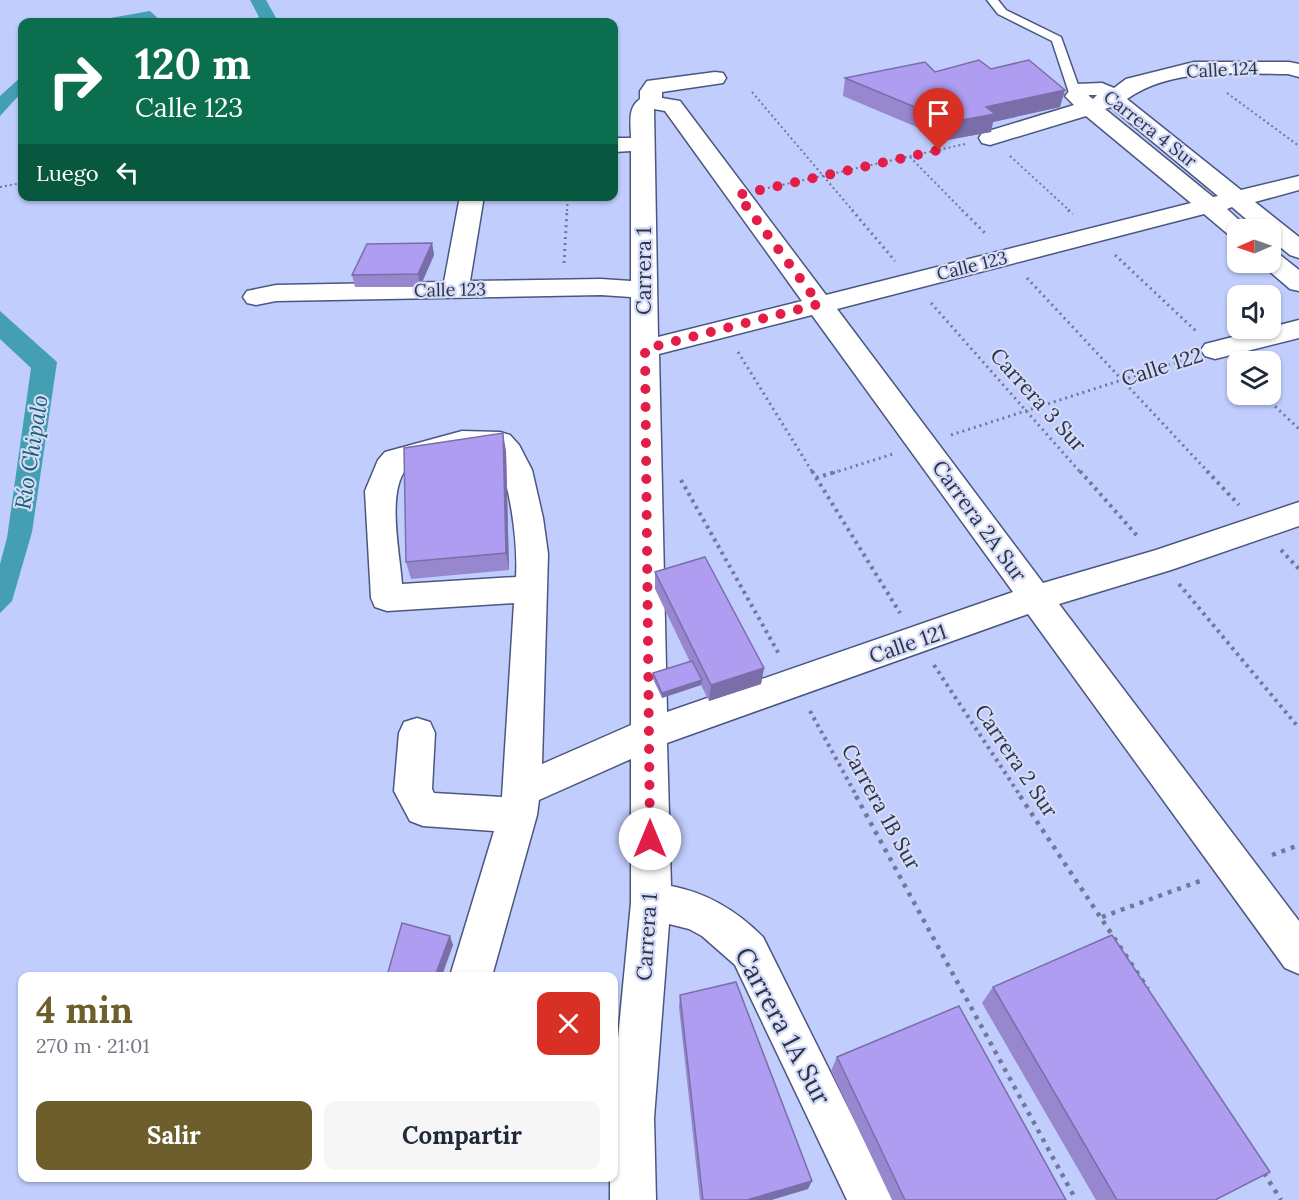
<!DOCTYPE html>
<html lang="es">
<head>
<meta charset="utf-8">
<style>
	:root { --surface:#fff; --page:#f6f6f7; --text:#1f2937; --muted:#747a83; --accent:#6d5e2b }
	body { margin:0; font-family:Lora,serif; background:var(--page); color:var(--text); height:100vh; display:flex; flex-direction:column; font-size:22px; white-space:nowrap }
	* { box-sizing:border-box; margin:0 }
	p { font-size:20px; color:var(--muted) }
	.icon { flex:none; width:33px; height:33px; fill:none; stroke:currentColor; stroke-width:2; stroke-linecap:round; stroke-linejoin:round }
	.map { position:relative; flex:1; overflow:hidden }
	.drawer { position:absolute; left:18px; top:972px; width:600px; height:210px; display:flex; flex-direction:column; background:var(--surface); border-radius:12px; box-shadow:0 2px 4px #0004 }
	.drawer>* { flex:none }
	.guide { position:absolute; left:18px; top:18px; width:600px; height:183px; border-radius:12px; box-shadow:0 2px 4px #0004; background:#0b6e4f; color:#fff; overflow:hidden }
	.needle { width:39px; rotate:268deg }
	.buttons { position:absolute; left:1227px; top:219px; display:grid; gap:12px }
	.buttons a { display:grid; place-items:center; width:54px; height:54px; border-radius:12px; background:var(--surface); box-shadow:0 2px 4px #0004; font-size:30px }
	.pin { position:absolute; display:grid; place-items:center; width:51px; height:51px; color:#fff; margin:-62px -26px; border-radius:50% 50% 50% 0; rotate:-45deg; box-shadow:0 0 6px #0007 }
	.pin .icon { rotate:45deg }
	.me { position:absolute; width:66px; margin:-33px; rotate:0deg; stroke-linejoin:round; filter:drop-shadow(0 0 4px #0008) }
	.turn { display:flex; align-items:center; gap:21px; height:126px; padding:0 18px; font-size:27px }
	.turn .icon { width:78px; height:78px; stroke-width:2.5 }
	.turn b { display:block; font-size:42px; line-height:51px }
	.then { display:flex; align-items:center; height:57px; padding:0 18px; background:#0003; gap:12px; font-size:22px }
	.round { display:grid; place-items:center; flex:none; width:63px; height:63px; border-radius:12px; background:var(--page) }
	.overview { display:flex; align-items:center; justify-content:space-between; height:102px; padding:0 18px }
	h1 { font-size:36px; font-weight:700; line-height:45px; color:var(--accent) }
	.action { display:flex; gap:12px; margin-top:auto; padding:12px 18px }
	.action a { flex:1; height:69px; border-radius:12px; background:var(--accent); color:#fff; font-size:24px; font-weight:700; line-height:69px; text-align:center }
	.action a+a { background:var(--page); color:var(--text) }
	.map>svg:first-child { display:block }
</style>
</head>
<body>
<div class="map">
<svg width="1299" height="1200" viewBox="0 0 1299 1200">
	<rect width="100%" height="100%" fill="#c0cdfd"/>
	<!-- water -->
	<path fill="#439fb1" d="M250,0H266L276,18L267,22H247L259,17Z
		M150,11L162,22H143L139,20L126,22H88Z
		M22,76V92L0,116V96Z
		M0,311L57,362L32,532L12,601L0,613V564L7,538L31,368L0,339Z"/>
	<g fill="none" stroke-linecap="round" stroke-linejoin="round">
		<!-- service casing -->
		<g stroke="#4c5780" stroke-width="3">
			<path id="service" d="M987,0H998L1006,10L1061,37L1082,96L1080,99H1072L1070,96L1052,41L998,14Z"/>
		</g>
		<!-- minor casing -->
		<g stroke="#4c5780" stroke-width="3">
			<path id="minor" d="M1194,62H1289L1299,64V77L1288,74C1235,74 1173,67 1127,99L1241,190L1299,176V190L1255,202L1299,237V258L1290,255L1270,239V230H1259L1232,207L1227,209L1250,230H1238V237L1229,235L1204,214L837,309L1043,583L1156,550L1299,502V526L1171,570L1059,604L1299,921V974L1285,968L1028,614L667,743L671,886C708,893 737,911 763,937L894,1200H847L735,965L702,936L689,929L669,924L654,1118L656,1200H610V1178H614V1080L631,903V759L539,800L537,815L492,976H450L494,831L423,826L410,821L394,791L399,733L404,722L417,718L430,722L435,733L432,789L434,793L502,797L514,603L387,611L375,607L371,598L365,491L378,460L385,452L462,431L500,432L510,435L519,445L532,470L543,518L548,554L542,764L631,725V297L601,295L276,301L256,305L247,303L243,297L247,291L276,285L444,282L460,196H484L470,281L601,279L631,281V151L614,152V138H631C631,124 627,108 640,99V91L647,81L715,72L723,73L726,78L723,83L662,92V98L680,101L826,295L1191,203L1086,116L990,145L982,143L979,138L982,133L1074,105L1065,96L1075,84L1102,83L1114,88L1126,79ZM1097,95L1093,99L1089,96V95ZM1111,107L1218,196L1213,197L1105,109ZM654,109L665,111L802,301L658,337ZM812,315L1013,592L667,712L659,354ZM462,451L492,452C511,475 518,548 516,577L402,584C400,554 386,491 407,468Z
				M1270,251L1279,254L1299,270V291L1290,289L1261,264L1260,262H1270Z
				M1299,320V338L1215,359L1205,356L1201,350L1205,344Z"/>
		</g>
		<!-- path-far3 -->
		<path stroke="#707999" stroke-width="2" stroke-dasharray="2 3" stroke-linecap="butt" d="M752,92L853,211
			M1227,93L1299,146
			M1010,156L1070,211
			M910,157L963,211
			M0,187L22,183
			M768,188L965,144
			M567,211L568,196"/>
		<!-- path-far2 -->
		<path stroke="#707999" stroke-width="3" stroke-dasharray="2 4" stroke-linecap="butt" d="M852,210L895,261
			M962,210L987,235
			M1068,210L1073,214
			M1115,255L1197,332
			M564,263L567,210
			M1027,278L1209,473
			M931,303L1081,473
			M738,352L813,473
			M1262,394L1299,429
			M951,435L1187,359
			M833,473L893,454"/>
		<!-- path-far1 -->
		<path stroke="#707999" stroke-width="4" stroke-dasharray="3 4.5" stroke-linecap="butt" d="M812,471L900,613
			M1080,471L1139,538
			M1207,471L1239,505
			M816,478L838,471
			M681,480L779,654
			M1281,550L1299,569
			M1179,584L1299,728
			M934,665L1021,797
			M810,711L857,797"/>
		<!-- path -->
		<path stroke="#707999" stroke-width="4.5" stroke-dasharray="4 6" stroke-linecap="butt" d="M856,796L1076,1200
			M1020,796L1148,989
			M1272,855L1299,845
			M1102,917L1200,881
			M1264,1173L1281,1200"/>
		<!-- service -->
		<use href="#service" fill="#fff" fill-rule="evenodd"/>
		<!-- minor -->
		<use href="#minor" fill="#fff" fill-rule="evenodd"/>
	</g>
	<!-- wall -->
	<path fill="#9687ce" d="M991,69L1060,107L993,122L991,132L942,141L931,133L843,96L845,78Z
		M432,243L434,255L420,287H355L352,275Z
		M506,451L509,570L411,579L406,562Z
		M655,572L764,668L761,684L709,701L701,685L662,698L653,679V673L690,662L655,589Z
		M993,987L1216,1200H1096L982,1003Z
		M680,995L808,1189L771,1200H700L679,1007Z
		M837,1057L1066,1200H892L831,1071Z"/>
	<!-- shaded-wall -->
	<path fill="#7a6ea8" d="M1065,90L1060,107L993,122L991,132L942,141L945,123L986,107Z
		M432,243L434,255L420,287L418,274Z
		M503,433L506,451L509,570L506,553Z
		M764,668L761,684L709,701L711,685Z
		M702,680L701,685L662,698V693Z
		M450,936L453,945L442,976H435Z
		M812,1181L808,1189L771,1200H747Z"/>
	<!-- building -->
	<path fill="#ae9df0" stroke="#7a6ea8" stroke-width="1.5" d="M979,60L991,69L1029,60L1065,90L986,107L995,114L945,123L934,115L845,78L925,62L935,72Z
		M432,243L418,274L352,275L367,244Z
		M503,433L506,553L406,562L404,448Z
		M705,557L764,668L711,685L655,572Z
		M692,661L702,680L662,693L653,673Z
		M402,923L450,936L435,976H387Z
		M1112,935L1270,1172L1215,1200H1117L993,987Z
		M736,982L812,1181L747,1200H703L680,995Z
		M959,1006L1066,1200H905L837,1057Z"/>
	<g fill="none" stroke-linecap="round" stroke-linejoin="round">
		<!-- route -->
		<path stroke="#e11d48" stroke-width="10" stroke-dasharray="0 18" d="M650,839L645,349L819,304L738,195L939,150"/>
	</g>
	<g text-anchor="middle" stroke-width="4.5" stroke-linejoin="round" paint-order="stroke">
		<!-- far-street labels -->
		<g font-size="18" fill="#2e3346" stroke="#d3dbf8">
			<text transform="translate(1222 70) rotate(-3)" y="6">Calle 124</text>
			<text transform="translate(1150 129) rotate(38)" y="6">Carrera 4 Sur</text>
			<text transform="translate(972 266) rotate(-14)" y="6">Calle 123</text>
			<text transform="translate(450 290) rotate(-1)" y="6">Calle 123</text>
		</g>
		<!-- street labels -->
		<g font-size="21" fill="#2e3346" stroke="#d3dbf8">
			<text transform="translate(644 271) rotate(-90)" y="7">Carrera 1</text>
			<text transform="translate(1162 367) rotate(-18)" y="7">Calle 122</text>
			<text transform="translate(1038 400) rotate(48)" y="7">Carrera 3 Sur</text>
			<text transform="translate(979 521) rotate(54)" y="7">Carrera 2A Sur</text>
			<text transform="translate(908 644) rotate(-19)" y="7">Calle 121</text>
			<text transform="translate(1016 761) rotate(56)" y="7">Carrera 2 Sur</text>
			<text transform="translate(881 807) rotate(61)" y="7">Carrera 1B Sur</text>
			<text transform="translate(647 937) rotate(-86)" y="7">Carrera 1</text>
		</g>
		<!-- water labels -->
		<g font-size="22" font-style="italic" fill="#17616e" stroke="#d3dbf8">
			<text transform="translate(31 452) rotate(-81)" y="8">Río Chipalo</text>
		</g>
		<!-- near-street labels -->
		<g font-size="26" fill="#2e3346" stroke="#d3dbf8">
			<text transform="translate(783 1026) rotate(62)" y="9">Carrera 1A Sur</text>
		</g>
	</g>
</svg>
<div class="buttons">
<a><svg class="needle" viewBox="-14 -14 28 28"><path d="M0-13l5 13h-10z" fill="#e53935"/><path d="M0 13l5-13h-10z" fill="#747a83"/></svg></a>
<a><svg class="icon" aria-label="sound" viewBox="0 0 24 24"><path d="M4 9h4l5-4v14l-5-4H4zM17 9q2 3 0 6"/></svg></a>
<a><svg class="icon" aria-label="layers" viewBox="0 0 24 24"><path d="M12 4l9 5-9 5-9-5zM3 14l9 5 9-5"/></svg></a>
</div>
<div class="pin" style="left:939px;top:150px;background:#d93025"><svg class="icon" aria-label="arrive" viewBox="0 0 24 24"><path d="M6 21V4h12l-3 4 3 4H6"/></svg></div>
<svg class="me" style="left:650px;top:839px" viewBox="-20 -20 40 40"><circle r="19" fill="#fff"/><path d="M0-13L10 11 0 6-10 11z" fill="#e11d48"/></svg>
<div class="guide">
<div class="turn"><svg class="icon" aria-label="right" viewBox="0 0 24 24"><path d="M7 20v-9h11M14 6l5 5-5 5"/></svg><div><b>120 m</b>Calle 123</div></div>
<div class="then">Luego<svg class="icon" aria-label="left" viewBox="0 0 24 24"><path d="M17 20v-9H6M10 6l-5 5 5 5"/></svg></div>
</div>
<section class="drawer">
<div class="overview"><div><h1>4 min</h1><p>270 m · 21:01</p></div><a class="round" style="background:#d93025;color:#fff"><svg class="icon" aria-label="close" viewBox="0 0 24 24"><path d="M6 6l12 12M18 6L6 18"/></svg></a></div>
<div class="action"><a>Salir</a><a>Compartir</a></div>
</section>
</div>
</body>
</html>
